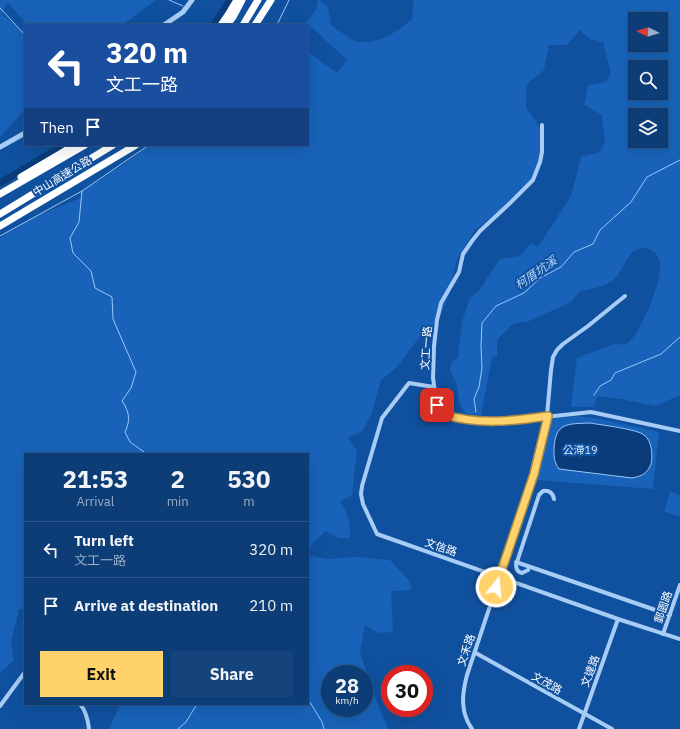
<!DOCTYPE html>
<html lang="en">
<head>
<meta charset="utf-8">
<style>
	:root { --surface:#0c3d77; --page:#15447c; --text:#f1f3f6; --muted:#9aaec6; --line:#2c5689; --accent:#ffd26b }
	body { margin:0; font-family:"IBM Plex Sans","Noto Sans TC",sans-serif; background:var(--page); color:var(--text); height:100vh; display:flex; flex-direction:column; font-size:15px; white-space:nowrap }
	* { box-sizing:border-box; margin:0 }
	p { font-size:13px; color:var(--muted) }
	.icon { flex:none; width:22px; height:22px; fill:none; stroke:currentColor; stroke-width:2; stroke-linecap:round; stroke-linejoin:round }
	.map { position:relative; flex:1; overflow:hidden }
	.side { position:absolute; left:24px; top:453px; width:285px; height:252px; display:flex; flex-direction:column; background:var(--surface); border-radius:0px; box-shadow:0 4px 16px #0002,0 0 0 1px var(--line) }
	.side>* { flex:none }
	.guide { position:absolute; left:24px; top:24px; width:285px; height:122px; border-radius:0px; box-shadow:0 4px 16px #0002,0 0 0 1px var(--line); background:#1a4fa0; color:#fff; overflow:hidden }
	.needle { width:26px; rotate:275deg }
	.buttons { position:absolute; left:628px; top:12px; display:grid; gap:8px }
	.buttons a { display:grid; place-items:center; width:40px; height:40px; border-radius:0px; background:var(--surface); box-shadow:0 4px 16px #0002,0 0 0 1px var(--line); font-size:20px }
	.speed { position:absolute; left:321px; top:665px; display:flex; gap:8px; font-size:20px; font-weight:700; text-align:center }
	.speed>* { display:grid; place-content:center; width:52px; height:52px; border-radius:50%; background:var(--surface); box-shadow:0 4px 16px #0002,0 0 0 1px var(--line); line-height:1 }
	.speed small { font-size:10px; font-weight:400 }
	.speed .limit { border:6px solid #d22; background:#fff; color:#111 }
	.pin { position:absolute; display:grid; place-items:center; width:34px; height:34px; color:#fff; margin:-17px; border-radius:8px; box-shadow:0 2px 6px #0006 }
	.me { position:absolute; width:44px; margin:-22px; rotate:17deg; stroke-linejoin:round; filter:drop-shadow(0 0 3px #0008) }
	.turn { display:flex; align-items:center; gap:14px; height:84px; padding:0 16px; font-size:18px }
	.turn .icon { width:52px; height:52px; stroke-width:2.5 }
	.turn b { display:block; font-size:28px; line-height:34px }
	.then { display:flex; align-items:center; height:38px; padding:0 16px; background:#0003; gap:8px; font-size:15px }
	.eta { display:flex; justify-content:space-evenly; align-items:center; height:68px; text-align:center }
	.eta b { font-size:24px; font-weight:700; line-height:28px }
	.cta { display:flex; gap:8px; margin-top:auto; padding:8px 16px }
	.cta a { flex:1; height:46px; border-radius:0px; background:var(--accent); color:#111; font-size:16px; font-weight:700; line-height:46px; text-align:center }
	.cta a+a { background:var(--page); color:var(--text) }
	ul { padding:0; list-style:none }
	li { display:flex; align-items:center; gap:12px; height:56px; padding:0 16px; border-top:1px solid var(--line) }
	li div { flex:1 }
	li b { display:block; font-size:15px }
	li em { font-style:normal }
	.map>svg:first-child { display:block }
</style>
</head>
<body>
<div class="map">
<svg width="680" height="729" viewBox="0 0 680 729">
	<rect width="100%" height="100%" fill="#10519f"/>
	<!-- green -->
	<path fill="#1863b9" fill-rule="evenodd" d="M0,0H156L122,25H28L7,2L2,14L25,34V110L0,137Z
		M318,0H320L328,7L331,25C337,29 350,39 355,41C377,46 397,32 412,19L414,0H680V395L655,406L621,399L597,396L594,407H571L577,358L617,343L622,345C624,344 626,344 628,343C641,333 666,274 659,259C657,252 649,248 642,248C625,250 624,273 612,281C603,287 591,289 580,291L571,302L529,321L512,324L497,340V356L492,357L481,415L466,414L459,402L457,385L450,370L451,363L458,357L462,322L470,298L478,292L500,259L520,256L531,243L538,247L571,196L581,157L600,152L605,142L602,115L584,105L588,85L606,82L611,73L603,42L590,39L580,30L567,45H549L544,70L530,81L526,87V108L541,129L542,152L534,177L498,212L475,230L457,259L450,292L439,319L420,336L397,367L381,380L371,415L362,431L348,438L357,451L352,495L340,502C349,516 350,521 350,538H339L326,531L313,543L308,551V454H25V609H19L11,642L14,661L0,672V238L30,219L83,197L79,193L127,162L149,145H308V52L337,73L347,60L306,22L316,10ZM635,19H661V45H635ZM635,67H661V93H635ZM635,115H661V141H635Z
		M576,416L600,419L659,432L653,489L537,480L552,419Z
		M670,492L680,495V517L664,511Z
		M312,556L327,559L357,557L390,560L411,583V590L391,591L393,632L379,633L365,625L360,652L372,689L388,729H109L120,704H308V561ZM330,674H364V708H330Z"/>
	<!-- water -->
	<path fill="#0a3c7b" stroke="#99c7f8" d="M590,423C601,425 637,429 644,435C652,440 653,456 651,464C647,474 642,476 632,478L559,469C554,462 554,457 554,449C555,422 568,424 590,423Z"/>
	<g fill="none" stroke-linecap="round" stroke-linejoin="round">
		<!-- stream -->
		<path stroke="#99c7f8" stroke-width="1" d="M169,0L183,6
			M0,8L25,35
			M277,25L289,0
			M0,236L82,191
			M594,395L600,386L611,380L615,373L661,354L680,337
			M476,412L474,399L479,387L482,368L481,346L482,323L496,306L524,293L540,278L561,267L574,252L593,244L600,230L631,202L647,177L680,160
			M147,454L130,442L125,432C131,420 129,411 122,401L131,388L136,372L113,319L112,297L95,288L91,271L73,253L70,238L79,222L82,191L149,145
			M308,699L322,722L324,729
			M178,729L186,722L197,704"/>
		<!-- river -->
		<path stroke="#0a3c7b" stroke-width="7" d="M214,25L230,0
			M0,183L64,145"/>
		<!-- minor -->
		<path stroke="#a7ccf5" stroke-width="4" d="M542,125V152L540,162L533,180L508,205L480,231L472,241L463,254L459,272L441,303L437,320L434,346L433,378L437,405L442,412L446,415L481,420L508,421L591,412L680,431
			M434,387L409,383L382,418L362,486L361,494L363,504L377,534L618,619L680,639
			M516,562L670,615
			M528,570L522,573C518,572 516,569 516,565L539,495L543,491C549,490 553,493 554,499
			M663,634L680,585
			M474,652L612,729
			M80,704C86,711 88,720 89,729
			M0,706L25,672
			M472,729C460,712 462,694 467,675L534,474L547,416L551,370L553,357L557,350L563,344L588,326L625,296
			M579,729L618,619"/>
		<!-- tertiary -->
		<path stroke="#a7ccf5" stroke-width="5" d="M164,25L183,12L192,0
			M0,147L25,133"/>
		<!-- motorway -->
		<path stroke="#fff" stroke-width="7" d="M221,25L228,15L237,0
			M227,25L233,17L242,0
			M243,25L258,0
			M255,25L271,0
			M21,177L75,145
			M0,194L85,145
			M0,214L113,145
			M0,226L136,145"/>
	</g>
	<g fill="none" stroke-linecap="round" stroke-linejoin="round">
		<!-- route casing -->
		<g stroke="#a68846" stroke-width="10">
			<path id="route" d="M437,405L442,412L446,415C479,425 514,421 548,416L534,474L496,587"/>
		</g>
		<!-- route -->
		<use href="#route" stroke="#ffd26b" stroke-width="7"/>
	</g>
	<g text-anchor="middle" stroke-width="4" stroke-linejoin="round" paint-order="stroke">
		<!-- street labels -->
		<g font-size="11" fill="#fff" stroke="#10519f">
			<text transform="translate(62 176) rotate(-31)" y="4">中山高速公路</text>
			<text transform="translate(426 348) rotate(-86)" y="4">文工一路</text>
			<text transform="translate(441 547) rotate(19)" y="4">文信路</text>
			<text transform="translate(663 607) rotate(-71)" y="4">郵園路</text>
			<text transform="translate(466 650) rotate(-71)" y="4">文禾路</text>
			<text transform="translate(590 671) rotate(-70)" y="4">文達路</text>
			<text transform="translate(547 683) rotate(29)" y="4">文茂路</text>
		</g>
		<!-- park labels -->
		<g font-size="11" fill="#d0e6fe" stroke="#10519f">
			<text x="580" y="454">公滯19</text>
		</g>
		<!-- water labels -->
		<g font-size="12" font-style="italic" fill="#b4d6fb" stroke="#10519f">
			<text transform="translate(536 273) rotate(-35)" y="4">柯厝坑溪</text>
		</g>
	</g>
</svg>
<div class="buttons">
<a><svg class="needle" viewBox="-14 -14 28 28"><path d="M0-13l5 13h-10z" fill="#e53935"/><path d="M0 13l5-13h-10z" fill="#9aaec6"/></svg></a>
<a><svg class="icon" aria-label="search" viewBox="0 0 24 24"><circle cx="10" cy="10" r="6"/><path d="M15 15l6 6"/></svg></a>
<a><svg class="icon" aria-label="layers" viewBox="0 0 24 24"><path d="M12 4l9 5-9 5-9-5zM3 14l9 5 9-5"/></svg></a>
</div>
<div class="speed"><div>28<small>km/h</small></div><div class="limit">30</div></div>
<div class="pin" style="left:437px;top:405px;background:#d93025"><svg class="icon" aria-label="arrive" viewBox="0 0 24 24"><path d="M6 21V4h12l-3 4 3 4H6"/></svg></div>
<svg class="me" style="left:496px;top:587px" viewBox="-20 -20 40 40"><circle r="17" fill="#ffd26b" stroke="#fff" stroke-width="3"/><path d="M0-11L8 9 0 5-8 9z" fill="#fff"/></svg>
<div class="guide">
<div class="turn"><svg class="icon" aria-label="left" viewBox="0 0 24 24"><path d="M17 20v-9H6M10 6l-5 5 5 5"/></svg><div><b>320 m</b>文工一路</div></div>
<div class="then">Then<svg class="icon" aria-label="arrive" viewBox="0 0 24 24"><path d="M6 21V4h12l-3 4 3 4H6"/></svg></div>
</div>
<section class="side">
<div class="eta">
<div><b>21:53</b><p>Arrival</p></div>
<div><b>2</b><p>min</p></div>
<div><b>530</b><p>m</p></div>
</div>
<ul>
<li><svg class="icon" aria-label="left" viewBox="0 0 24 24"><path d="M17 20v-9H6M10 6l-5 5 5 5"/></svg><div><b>Turn left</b><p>文工一路</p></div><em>320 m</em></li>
<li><svg class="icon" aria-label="arrive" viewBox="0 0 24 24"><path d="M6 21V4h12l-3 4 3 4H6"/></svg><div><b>Arrive at destination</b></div><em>210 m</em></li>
</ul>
<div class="cta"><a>Exit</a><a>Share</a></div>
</section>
</div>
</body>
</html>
